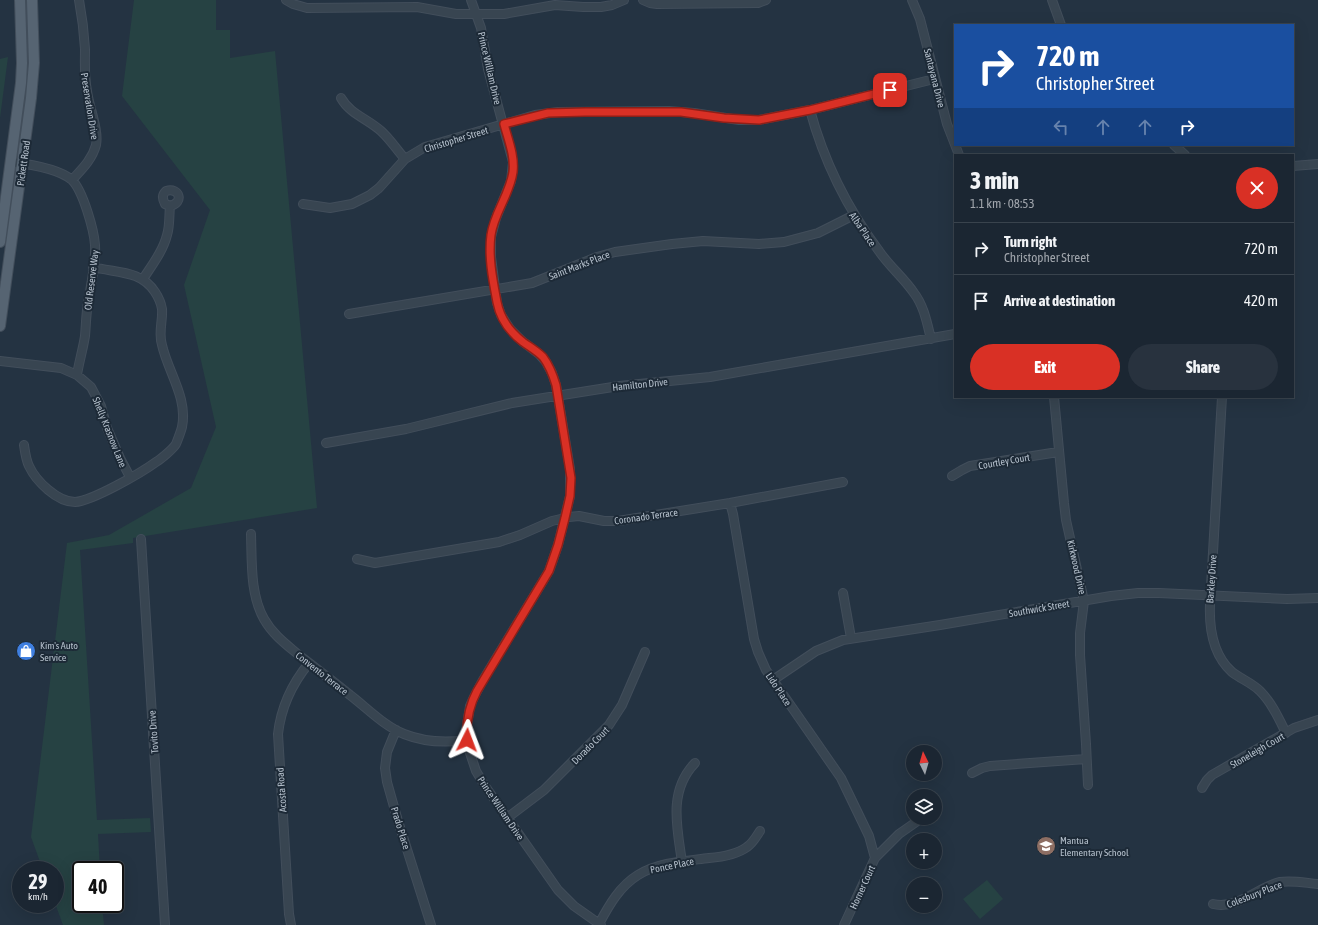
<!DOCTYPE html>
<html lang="en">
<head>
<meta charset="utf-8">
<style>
	:root { --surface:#1b2632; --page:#28323e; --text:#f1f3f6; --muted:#a0a5ac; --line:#39434d; --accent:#d93025 }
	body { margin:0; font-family:"Asap Condensed",sans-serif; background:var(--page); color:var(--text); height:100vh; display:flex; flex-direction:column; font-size:15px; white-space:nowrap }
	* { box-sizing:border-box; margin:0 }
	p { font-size:13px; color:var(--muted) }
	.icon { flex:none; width:22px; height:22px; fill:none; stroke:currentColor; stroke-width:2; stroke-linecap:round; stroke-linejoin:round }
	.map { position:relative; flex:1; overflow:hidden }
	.sheet { position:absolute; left:954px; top:154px; width:340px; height:244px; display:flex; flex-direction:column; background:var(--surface); border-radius:0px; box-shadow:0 4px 16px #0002,0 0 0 1px var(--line) }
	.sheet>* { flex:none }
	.hud { position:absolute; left:954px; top:24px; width:340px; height:122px; border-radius:0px; box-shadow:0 4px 16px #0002,0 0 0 1px var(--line); background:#1a4fa0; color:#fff; overflow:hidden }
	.needle { width:26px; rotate:355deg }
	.tools { position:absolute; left:906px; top:745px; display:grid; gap:8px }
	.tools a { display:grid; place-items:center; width:36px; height:36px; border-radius:50%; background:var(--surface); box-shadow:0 4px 16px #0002,0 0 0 1px var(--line); font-size:20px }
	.speed { position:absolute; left:12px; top:861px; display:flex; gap:8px; font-size:20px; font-weight:700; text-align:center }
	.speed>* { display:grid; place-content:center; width:52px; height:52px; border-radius:50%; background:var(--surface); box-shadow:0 4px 16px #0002,0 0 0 1px var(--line); line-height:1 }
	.speed small { font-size:10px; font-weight:400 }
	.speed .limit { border:2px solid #111; border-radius:6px; background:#fff; color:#111 }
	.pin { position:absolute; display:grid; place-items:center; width:34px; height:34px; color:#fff; margin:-17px; border-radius:8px; box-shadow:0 2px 6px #0006 }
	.me { position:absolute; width:44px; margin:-22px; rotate:3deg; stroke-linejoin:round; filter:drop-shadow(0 0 3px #0008) }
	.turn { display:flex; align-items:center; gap:14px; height:84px; padding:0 16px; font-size:18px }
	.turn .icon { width:52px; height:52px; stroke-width:2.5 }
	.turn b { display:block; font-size:28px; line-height:34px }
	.lanes { display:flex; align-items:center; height:38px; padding:0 16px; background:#0003; justify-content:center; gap:20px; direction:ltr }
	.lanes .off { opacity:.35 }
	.round { display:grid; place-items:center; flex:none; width:42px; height:42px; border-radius:21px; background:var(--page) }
	.head { display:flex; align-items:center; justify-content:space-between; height:68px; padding:0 16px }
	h1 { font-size:24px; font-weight:800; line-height:30px }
	.action { display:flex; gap:8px; margin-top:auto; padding:8px 16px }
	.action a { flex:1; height:46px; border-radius:24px; background:var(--accent); color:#fff; font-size:16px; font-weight:800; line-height:46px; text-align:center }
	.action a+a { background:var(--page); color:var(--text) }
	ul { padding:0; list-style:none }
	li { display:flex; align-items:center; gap:12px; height:52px; padding:0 16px; border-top:1px solid var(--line) }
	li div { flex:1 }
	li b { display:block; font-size:15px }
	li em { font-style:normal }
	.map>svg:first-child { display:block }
</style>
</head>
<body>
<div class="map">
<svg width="1318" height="925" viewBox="0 0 1318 925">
	<rect width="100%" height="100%" fill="#243342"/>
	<!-- green -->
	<path fill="#264243" d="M134,0H216V30H230V58L275,51L317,508L133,538V543L80,550L97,820L150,818L151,832L98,834L100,870H81V904H102L104,925H63L55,903V870H43L31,837L67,543L109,535L191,488L216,427L184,285L210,210L122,96Z
		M8,57L0,118V59Z
		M987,880L1003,899L980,919L963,899Z"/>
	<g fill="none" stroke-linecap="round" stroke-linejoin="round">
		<!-- minor casing -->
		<g stroke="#424e5b" stroke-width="10">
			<path id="minor" d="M286,0L293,4L307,8L417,7L456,14H504L555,5L583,7H601L612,5L624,0
				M471,0L481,28L488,69L513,162L511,181L496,218L491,237V257L497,303L501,315L510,329L522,341L539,354L546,362L552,373L556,385L570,469V496L558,545L549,571L483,680L474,697L470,706L466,731L468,747L476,771L485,786L558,890L574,906L601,925
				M643,0L650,3L657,4L758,3L766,0
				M912,0L920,19L947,124L959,155
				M1052,0L1061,25
				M341,98C350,114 368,119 381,131C390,139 397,150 405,159
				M810,110C824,162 847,208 879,251C889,266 904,278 914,293C924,306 927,323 931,339
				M1174,145L1185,155
				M11,162C28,164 58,168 72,180C83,191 94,230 95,245C96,264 91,284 88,303C86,314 86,325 85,336C83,349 79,362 77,375
				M1293,166L1318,164
				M72,180C81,170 92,160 96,145C99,130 89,107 87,91C84,76 85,64 85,49C84,32 82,16 79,0
				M303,204L330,208L352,204L370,195L379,188L405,159L425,147L535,115L558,112L669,111L694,113L739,120H759L810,110L934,79
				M143,279C152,265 163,251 167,235C170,226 169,215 170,206C184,203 180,187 166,191C162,195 162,198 165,204L170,206
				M349,314L532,283L597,257L615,252L672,244L703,241L759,244L784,242L818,233L854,215
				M0,361L61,368L77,375L91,387L101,406L107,428L120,458L130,477
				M1054,397L1064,503L1066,520L1084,601L1080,633V655L1086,744L1088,785
				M1222,397L1210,604C1209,628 1213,655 1232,672C1241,679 1252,683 1260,691C1272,703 1279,719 1286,733
				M326,443L406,429L512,403L619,386L710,377L955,334
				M24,445C25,452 26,460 29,466C36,481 57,502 75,502C92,501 141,473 156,462C161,459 173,449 176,444C178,439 181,431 182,427C188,398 168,372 162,345C158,333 163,321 162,309C161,303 159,298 155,292C141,270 116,273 93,267
				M952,476L962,470L970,466L1058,452
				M730,503L733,514L754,639L758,652L766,670L841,778L869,836L875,858
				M251,534C252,562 250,594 264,619C273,635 287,645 300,656C317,669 334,682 350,695C367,708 384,726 404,734C424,742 446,743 467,740
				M141,539L165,925
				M357,559L375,563L499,542L520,535L552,521L569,517L579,516L604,521H618L730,503L843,482
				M843,593L851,638
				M773,680L816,651L843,640L940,625L1111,596L1138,593H1159L1287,599L1318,598
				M396,730L387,752L385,768L387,782L398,821L431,925
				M972,773L982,768L990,766L1086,759
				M1202,788L1207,780L1212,775L1294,728L1318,720
				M507,818L544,790L609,725L622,705L645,652
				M682,862C677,827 668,791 695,763
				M1213,904C1237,910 1258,887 1280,882C1292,880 1306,883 1318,884
				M599,924C609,905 620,886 638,875C659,862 686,861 709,858C722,857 736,855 747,847C753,843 756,837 760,831
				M291,925L289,914L278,734C281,707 291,685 309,663
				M844,925L875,858L899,834L919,820"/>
		</g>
		<!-- major casing -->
		<g stroke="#424e5b" stroke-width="12">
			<path id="major" d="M0,242L21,83L22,63L20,0
				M0,326L31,98L34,63L32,0"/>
		</g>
		<!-- minor -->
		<use href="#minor" stroke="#384551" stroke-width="8"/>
		<!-- major -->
		<use href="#major" stroke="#566472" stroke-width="10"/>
	</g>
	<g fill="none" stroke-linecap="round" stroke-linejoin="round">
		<!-- route casing -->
		<g stroke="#8d1f18" stroke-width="10">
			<path id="route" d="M467,740C466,723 469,706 477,691L549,571L558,545L565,518L570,496L571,478L556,385C553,375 549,365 543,357C537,351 530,347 523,342C510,332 500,318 497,302C493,281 488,257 491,235C494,213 510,194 513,172C515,156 508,139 504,124L548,113L585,112H681L724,118L759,120L810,110L890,90"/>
		</g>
		<!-- route -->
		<use href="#route" stroke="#d93025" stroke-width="7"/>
	</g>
	<!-- icons -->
	<defs>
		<g id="shop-disc" transform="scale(1)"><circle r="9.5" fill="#3f7fe0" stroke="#1d2a37"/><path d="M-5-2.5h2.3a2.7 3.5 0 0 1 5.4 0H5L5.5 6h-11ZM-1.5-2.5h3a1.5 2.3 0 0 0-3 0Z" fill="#fff"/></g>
		<g id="school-disc" transform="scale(1)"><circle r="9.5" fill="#8d6e63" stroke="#1d2a37"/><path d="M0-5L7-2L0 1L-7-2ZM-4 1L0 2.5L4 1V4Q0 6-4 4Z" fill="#fff"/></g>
	</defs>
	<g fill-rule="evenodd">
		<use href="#shop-disc" x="26" y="651"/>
		<use href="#school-disc" x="1046" y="846"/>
	</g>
	<g text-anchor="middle" stroke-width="4" stroke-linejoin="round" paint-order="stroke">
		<!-- street labels -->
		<g font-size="10" fill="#b5c0cc" stroke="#1d2a37">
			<text transform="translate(490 68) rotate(77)" y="4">Prince William Drive</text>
			<text transform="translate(935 78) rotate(76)" y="4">Santayana Drive</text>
			<text transform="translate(90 106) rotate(81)" y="4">Preservation Drive</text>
			<text transform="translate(456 139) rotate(-17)" y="4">Christopher Street</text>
			<text transform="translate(23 163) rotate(-82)" y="4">Pickett Road</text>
			<text transform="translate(863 229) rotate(56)" y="4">Alba Place</text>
			<text transform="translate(579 265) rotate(-21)" y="4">Saint Marks Place</text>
			<text transform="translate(91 280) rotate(-83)" y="4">Old Reserve Way</text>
			<text transform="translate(640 384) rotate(-6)" y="4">Hamilton Drive</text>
			<text transform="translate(110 432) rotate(68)" y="4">Shelly Krasnow Lane</text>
			<text transform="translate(1004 461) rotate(-10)" y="4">Courtley Court</text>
			<text transform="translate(646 516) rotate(-8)" y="4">Coronado Terrace</text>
			<text transform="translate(1077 567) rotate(77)" y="4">Kirkwood Drive</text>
			<text transform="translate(1211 579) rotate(-86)" y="4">Barkley Drive</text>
			<text transform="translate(1039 608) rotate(-10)" y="4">Southwick Street</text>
			<text transform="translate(322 673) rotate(38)" y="4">Convento Terrace</text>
			<text transform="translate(779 689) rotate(56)" y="4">Lido Place</text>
			<text transform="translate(153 732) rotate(-94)" y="4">Tovito Drive</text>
			<text transform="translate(590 745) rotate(-45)" y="4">Dorado Court</text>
			<text transform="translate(1257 750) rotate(-30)" y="4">Stoneleigh Court</text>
			<text transform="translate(281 790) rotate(-94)" y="4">Acosta Road</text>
			<text transform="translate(501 808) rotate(56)" y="4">Prince William Drive</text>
			<text transform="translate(401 828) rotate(73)" y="4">Prado Place</text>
			<text transform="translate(672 865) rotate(-12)" y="4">Ponce Place</text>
			<text transform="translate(862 887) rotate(-65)" y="4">Horner Court</text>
			<text transform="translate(1254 894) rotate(-21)" y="4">Colesbury Place</text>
		</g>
		<!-- poi labels -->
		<g font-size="10" fill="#b5c0cc" stroke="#1d2a37" text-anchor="start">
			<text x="40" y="649">Kim's Auto<tspan x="40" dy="12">Service</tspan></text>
			<text x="1060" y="844">Mantua<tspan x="1060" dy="12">Elementary School</tspan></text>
		</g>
	</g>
</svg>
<div class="tools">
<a><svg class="needle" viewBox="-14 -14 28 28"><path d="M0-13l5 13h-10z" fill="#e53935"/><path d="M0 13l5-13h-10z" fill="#a0a5ac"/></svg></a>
<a><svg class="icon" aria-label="layers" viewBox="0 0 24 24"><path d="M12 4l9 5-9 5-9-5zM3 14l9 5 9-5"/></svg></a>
<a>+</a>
<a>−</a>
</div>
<div class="speed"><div>29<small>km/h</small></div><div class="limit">40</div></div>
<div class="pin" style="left:890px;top:90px;background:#d93025"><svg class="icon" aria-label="arrive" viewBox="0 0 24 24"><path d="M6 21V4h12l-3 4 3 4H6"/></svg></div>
<svg class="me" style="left:467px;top:740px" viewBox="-20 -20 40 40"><path d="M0-17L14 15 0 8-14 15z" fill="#d93025" stroke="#fff" stroke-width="4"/></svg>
<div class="hud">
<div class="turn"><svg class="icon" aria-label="right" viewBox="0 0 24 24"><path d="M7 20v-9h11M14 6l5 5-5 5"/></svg><div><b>720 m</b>Christopher Street</div></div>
<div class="lanes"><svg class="icon off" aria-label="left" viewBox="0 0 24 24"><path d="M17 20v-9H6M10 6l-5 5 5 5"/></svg><svg class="icon off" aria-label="ahead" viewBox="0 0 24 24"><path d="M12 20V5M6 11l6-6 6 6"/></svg><svg class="icon off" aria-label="ahead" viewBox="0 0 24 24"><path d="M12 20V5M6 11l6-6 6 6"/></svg><svg class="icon" aria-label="right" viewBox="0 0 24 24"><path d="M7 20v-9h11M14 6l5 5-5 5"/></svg></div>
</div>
<section class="sheet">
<div class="head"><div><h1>3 min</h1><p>1.1 km · 08:53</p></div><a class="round" style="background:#d93025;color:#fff"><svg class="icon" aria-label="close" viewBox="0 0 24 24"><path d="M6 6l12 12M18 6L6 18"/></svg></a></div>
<ul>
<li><svg class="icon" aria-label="right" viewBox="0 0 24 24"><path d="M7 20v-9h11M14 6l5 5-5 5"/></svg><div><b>Turn right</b><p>Christopher Street</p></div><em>720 m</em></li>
<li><svg class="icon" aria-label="arrive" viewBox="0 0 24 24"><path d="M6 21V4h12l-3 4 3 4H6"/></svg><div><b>Arrive at destination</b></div><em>420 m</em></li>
</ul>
<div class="action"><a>Exit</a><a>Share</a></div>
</section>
</div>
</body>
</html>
